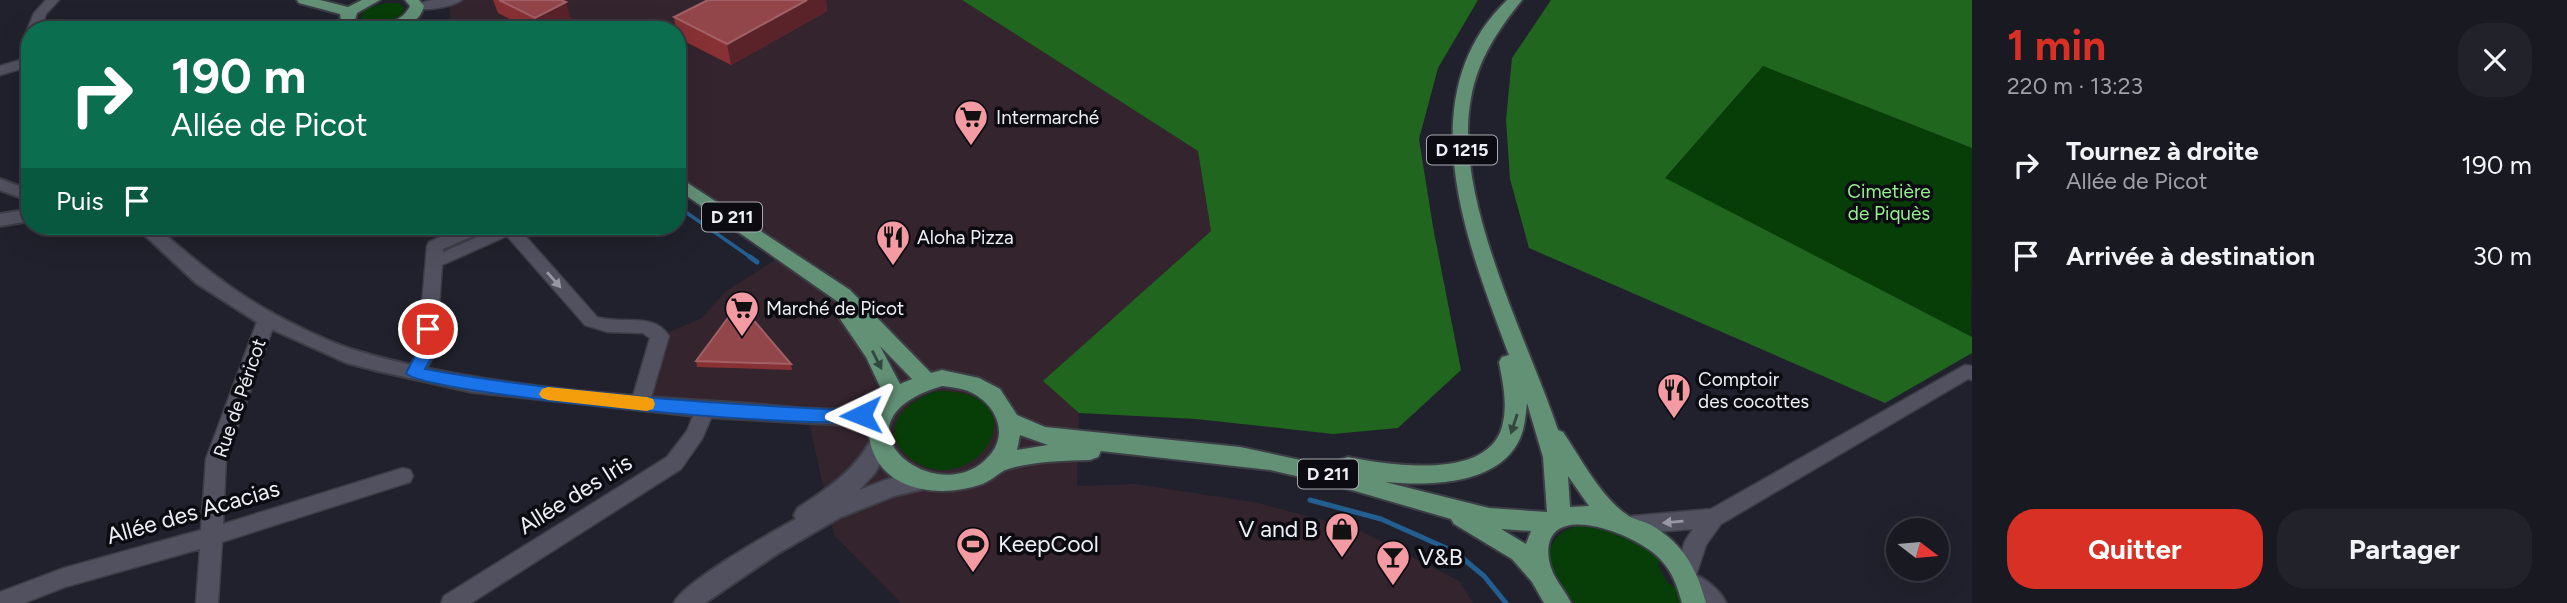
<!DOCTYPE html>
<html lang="fr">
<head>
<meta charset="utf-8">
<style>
	:root { --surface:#191922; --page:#22222a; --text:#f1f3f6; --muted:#9fa0a5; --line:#373840; --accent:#d93025 }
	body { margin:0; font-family:Figtree,sans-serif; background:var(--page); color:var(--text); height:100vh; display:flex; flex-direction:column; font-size:26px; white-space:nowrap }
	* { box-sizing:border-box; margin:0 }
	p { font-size:23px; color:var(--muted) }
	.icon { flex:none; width:38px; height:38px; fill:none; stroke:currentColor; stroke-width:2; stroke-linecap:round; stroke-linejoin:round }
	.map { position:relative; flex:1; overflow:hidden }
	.sheet { display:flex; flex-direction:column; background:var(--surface); width:595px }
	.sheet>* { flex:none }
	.guide { position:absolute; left:21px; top:21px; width:665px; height:214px; border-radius:28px; box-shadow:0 7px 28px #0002,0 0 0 2px var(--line); background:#0b6e4f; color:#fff; overflow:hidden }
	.needle { width:46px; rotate:106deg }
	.fabs { position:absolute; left:1886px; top:518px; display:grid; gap:14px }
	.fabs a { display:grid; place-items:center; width:63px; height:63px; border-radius:50%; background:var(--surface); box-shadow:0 7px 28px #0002,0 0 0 2px var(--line); font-size:35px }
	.pin { position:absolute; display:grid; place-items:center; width:60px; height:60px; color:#fff; margin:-30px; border:4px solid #fff; border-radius:50%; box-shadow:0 2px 7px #0007 }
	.me { position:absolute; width:77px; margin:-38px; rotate:268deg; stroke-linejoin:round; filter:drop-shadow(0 0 5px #0008) }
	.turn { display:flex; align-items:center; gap:24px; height:147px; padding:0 35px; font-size:32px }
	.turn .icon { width:91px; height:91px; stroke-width:2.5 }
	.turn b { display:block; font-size:49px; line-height:60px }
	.then { display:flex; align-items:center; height:66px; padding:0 35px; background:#0003; gap:14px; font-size:26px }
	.round { display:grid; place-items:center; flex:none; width:74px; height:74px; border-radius:28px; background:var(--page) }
	.headline { display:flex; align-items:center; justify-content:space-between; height:119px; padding:0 35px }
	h1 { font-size:42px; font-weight:700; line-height:52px; color:var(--accent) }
	.cta { display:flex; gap:14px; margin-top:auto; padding:14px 35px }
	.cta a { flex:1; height:80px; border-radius:28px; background:var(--accent); color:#fff; font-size:28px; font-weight:700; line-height:80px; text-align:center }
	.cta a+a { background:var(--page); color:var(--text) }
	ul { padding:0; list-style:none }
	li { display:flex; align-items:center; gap:21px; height:91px; padding:0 35px }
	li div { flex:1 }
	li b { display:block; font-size:26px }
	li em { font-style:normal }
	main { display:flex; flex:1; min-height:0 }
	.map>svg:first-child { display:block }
</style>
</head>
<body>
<main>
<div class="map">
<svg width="1972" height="603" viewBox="0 0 1972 603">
	<rect width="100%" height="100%" fill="#21212d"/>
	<!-- commercial -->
	<path fill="#34242e" d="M449,0H962L1198,151L1211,231L1044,381L1079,413L1077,486L1136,484L1258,503L1359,530L1459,581L1473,603H901L834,535L808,418L641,403L660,336L702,318L725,292L786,253L677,181V30H451Z"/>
	<!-- green -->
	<path fill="#073d07" d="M384,3H398L405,8L404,11C393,23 375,27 361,20L364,10Z
		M1763,66L1972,148L1971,337L1664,179Z
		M938,391C1047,390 975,506 911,459C874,431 906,399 938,391Z
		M1590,523L1610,526L1662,555L1658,565L1667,582L1681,592L1680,603H1575C1541,572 1536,531 1590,523Z"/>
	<!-- forest -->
	<path fill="#20661e" d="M962,0H1478L1438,68L1419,139L1433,227L1461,370L1398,428L1333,434L1196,419L1079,413L1043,381L1211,231L1198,151Z
		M1551,0H1972V148L1763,66L1665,178L1972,337V353L1885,403L1529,248L1510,179L1506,120L1512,58Z"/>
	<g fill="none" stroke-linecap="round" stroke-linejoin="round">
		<!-- stream-far1 -->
		<path stroke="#225e90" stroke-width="3.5" d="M677,206L753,259"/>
		<!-- stream -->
		<path stroke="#225e90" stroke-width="5" d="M750,257L757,262
			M1310,500L1381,519L1455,552L1484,576L1506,603"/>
		<!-- minor casing -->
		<g stroke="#3d3d46" stroke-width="3">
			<path id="minor" d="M46,0H59L46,14L41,30H30L29,33L27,30L34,13Z
				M431,0H462C453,7 420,13 411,6Z
				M30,57V66L0,75V66Z
				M467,226H489L487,230L443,249V252L502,226H524L520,230L597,317C620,325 653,311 669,336L648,408L641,410L634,408L631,403L650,338L643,333L608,332L585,325L507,236L442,265L436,351L422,378H408L406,373L418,351L427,246L429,242Z
				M267,313L273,315L276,319L226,459L223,524L403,468L410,470L413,476L410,482L222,542L218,603H196L200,549L65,587L24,603H0V592L64,568L201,530L206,459L258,319L261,315Z
				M1965,365L1972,366V380L1968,379L1721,524L1706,545L1694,581L1686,584L1678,581L1675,574L1685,541L1693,529L1632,534L1625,531L1621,525L1625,519L1632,516L1711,509Z
				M705,402L712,404L715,409L702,439L681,469L471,603H441L444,596L667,457L687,431L698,404Z"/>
		</g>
		<!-- tertiary casing -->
		<g stroke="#3d3d46" stroke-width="4">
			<path id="tertiary" d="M0,179L30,190V201L0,190Z
				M30,209V221L0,226V214Z
				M135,226H155C192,258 230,290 274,314C300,328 333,344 361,352C476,386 621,396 740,403C770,405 819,412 846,408C862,407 877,396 892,401L896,407L892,413L845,425L705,417L472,392L378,371L347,363L260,324L196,283Z"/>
		</g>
		<!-- secondary casing -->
		<g stroke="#3d3d46" stroke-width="4">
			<path id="secondary" d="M880,435L888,438L891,444L875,473L859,490C880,483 910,467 932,475L935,481L932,487L894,496L839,518L777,554L705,603H674C684,582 772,532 796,519L794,515L798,508C828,488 855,471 872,438Z
				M1691,573C1705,578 1720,590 1726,603H1696L1682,592L1679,584L1682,576Z"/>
		</g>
		<!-- primary casing -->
		<g stroke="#3d3d46" stroke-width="4">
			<path id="primary" d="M297,0H320L348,7L362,0H380L357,13L355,20C371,32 402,24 410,6L405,0H419L424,6C416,36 374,30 351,30L341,21L340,14L299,3Z
				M1507,0H1522C1498,30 1478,59 1471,98C1452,197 1527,337 1558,430L1563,432C1580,457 1601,497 1626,514C1633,520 1644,521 1651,525C1683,543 1697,569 1706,603H1682C1677,586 1673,573 1661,560C1639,534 1539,495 1549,560C1552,578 1564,588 1571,603H1544L1532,582L1512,559L1454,524L1451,519L1331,484L1270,470L1101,451L1098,457L1090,460C1062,461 1032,461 1005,470C997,474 991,481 982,484C947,497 891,494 874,454C864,431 870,415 884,395L866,357L834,310L841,304L677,189V176L850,290L931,373L942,370L979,378L1000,389L1017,415L1045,427L1240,447L1338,468L1340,460L1348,457C1388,465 1487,481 1502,427C1508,404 1503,384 1499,362L1502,357L1509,355C1468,245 1407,97 1507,0ZM880,346L912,379L900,384ZM942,386C950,387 960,388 968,391C994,402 1010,431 990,455C940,515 820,422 942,386ZM1527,403L1543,457L1547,512L1489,508L1385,482C1430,486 1507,486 1523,430C1525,422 1526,412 1527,403ZM1020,435L1048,445L1017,450ZM1568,476L1589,506L1570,507ZM1501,529L1531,531L1526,544Z"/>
		</g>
		<!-- minor -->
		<use href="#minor" fill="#515160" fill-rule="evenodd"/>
		<!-- tertiary -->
		<use href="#tertiary" fill="#515160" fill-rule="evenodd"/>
		<!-- secondary -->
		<use href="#secondary" fill="#515160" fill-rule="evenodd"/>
		<!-- primary -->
		<use href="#primary" fill="#629176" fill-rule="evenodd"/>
	</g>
	<!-- wall -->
	<path fill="#883135" d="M493,0H561L571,19L548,30H531L498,13Z
		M708,0H826L827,11L731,65L678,38L677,30H676L674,17Z
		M696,361L791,364L792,370L697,367Z"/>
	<!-- shaded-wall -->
	<path fill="#5a2229" d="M807,0H826L827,11L731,65L727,44Z
		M566,2L571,19L548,30H538L535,18Z"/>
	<!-- building -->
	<path fill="#93464a" stroke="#a16065" stroke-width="2" d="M499,0H561L566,2L535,18Z
		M708,0H807L727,44L674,17Z
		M739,303L791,364L696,361Z"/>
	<!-- one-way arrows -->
	<defs><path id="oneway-solid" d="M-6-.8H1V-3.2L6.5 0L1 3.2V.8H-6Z" transform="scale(1.75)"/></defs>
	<g fill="#9898a4">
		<use href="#oneway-solid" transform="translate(554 280) rotate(49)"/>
		<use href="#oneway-solid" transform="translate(1673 522) rotate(175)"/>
	</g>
	<g fill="#32473e">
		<use href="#oneway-solid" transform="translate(877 360) rotate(63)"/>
		<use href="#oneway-solid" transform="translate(1514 424) rotate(108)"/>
	</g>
	<!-- route -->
	<path fill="#1a73e8" stroke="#114b97" stroke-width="2" d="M428,323L437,329L435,351L425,369C564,394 705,403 845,410H868L870,415L868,420C828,432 419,394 406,373L418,351L420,329Z"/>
	<!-- slow -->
	<path fill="#f59e0b" d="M548,387L647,397L653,399L655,404L653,409L647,411L548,400L542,398L539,394L542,389Z"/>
	<!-- icons -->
	<defs>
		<g id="supermarket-pin" transform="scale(1.75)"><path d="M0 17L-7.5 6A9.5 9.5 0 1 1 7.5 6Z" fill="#f49aa2" stroke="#0b0b11"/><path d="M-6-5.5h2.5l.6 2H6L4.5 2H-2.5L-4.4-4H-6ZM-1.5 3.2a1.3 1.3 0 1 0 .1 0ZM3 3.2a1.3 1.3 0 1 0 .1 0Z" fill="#111"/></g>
		<g id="restaurant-pin" transform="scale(1.75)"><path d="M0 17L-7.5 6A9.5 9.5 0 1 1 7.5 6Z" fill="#f49aa2" stroke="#0b0b11"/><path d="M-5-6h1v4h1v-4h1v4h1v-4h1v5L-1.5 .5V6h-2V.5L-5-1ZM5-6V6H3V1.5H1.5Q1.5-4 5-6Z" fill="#111"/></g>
		<g id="shop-pin" transform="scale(1.75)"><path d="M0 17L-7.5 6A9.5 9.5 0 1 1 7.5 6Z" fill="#f49aa2" stroke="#0b0b11"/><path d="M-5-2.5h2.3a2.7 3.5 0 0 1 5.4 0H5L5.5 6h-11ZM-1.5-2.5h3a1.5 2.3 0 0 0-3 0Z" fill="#111"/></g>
		<g id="stadium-pin" transform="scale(1.75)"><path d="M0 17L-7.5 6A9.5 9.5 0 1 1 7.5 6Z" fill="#f49aa2" stroke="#0b0b11"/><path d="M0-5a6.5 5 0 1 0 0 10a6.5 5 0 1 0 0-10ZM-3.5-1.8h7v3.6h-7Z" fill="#111"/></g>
		<g id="bar-pin" transform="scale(1.75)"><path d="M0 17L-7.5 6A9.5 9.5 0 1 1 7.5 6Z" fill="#f49aa2" stroke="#0b0b11"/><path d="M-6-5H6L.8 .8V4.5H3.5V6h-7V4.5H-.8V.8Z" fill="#111"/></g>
	</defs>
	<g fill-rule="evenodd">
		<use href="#supermarket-pin" x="971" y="117"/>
		<use href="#restaurant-pin" x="893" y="237"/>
		<use href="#supermarket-pin" x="742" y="308"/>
		<use href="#restaurant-pin" x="1674" y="390"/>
		<use href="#shop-pin" x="1342" y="529"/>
		<use href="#stadium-pin" x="973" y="544"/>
		<use href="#bar-pin" x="1393" y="557"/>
	</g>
	<g text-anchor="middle" stroke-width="7" stroke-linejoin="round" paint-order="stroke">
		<!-- shield labels -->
		<g fill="#0b0b11" stroke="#aaaab1" stroke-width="2">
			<rect x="1427" y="135.5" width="70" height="29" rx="5"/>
			<rect x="702" y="202.5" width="60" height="29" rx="5"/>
			<rect x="1298" y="459.5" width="60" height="29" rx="5"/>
		</g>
		<g font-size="18" font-weight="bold" fill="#eeeef6">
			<text x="1462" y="156">D 1215</text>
			<text x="732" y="223">D 211</text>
			<text x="1328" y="480">D 211</text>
		</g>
		<!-- poi labels -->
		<g font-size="19" fill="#eeeef6" stroke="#0b0b11" text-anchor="start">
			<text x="996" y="124">Intermarché</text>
			<text x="917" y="244">Aloha Pizza</text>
			<text x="766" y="315">Marché de Picot</text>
			<text x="1698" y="386">Comptoir<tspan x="1698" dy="22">des cocottes</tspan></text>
		</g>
		<!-- park labels -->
		<g font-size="19" fill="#96f08f" stroke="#0b0b11">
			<text x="1889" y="198">Cimetière<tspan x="1889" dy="22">de Piquès</tspan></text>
		</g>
		<!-- street labels -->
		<g font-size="19" fill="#eeeef6" stroke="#0b0b11">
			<text transform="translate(239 398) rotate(-71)" y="7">Rue de Péricot</text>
		</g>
		<!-- near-street labels -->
		<g font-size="23" fill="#eeeef6" stroke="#0b0b11">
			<text transform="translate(575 494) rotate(-32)" y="8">Allée des Iris</text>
			<text transform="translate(193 512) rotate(-16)" y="8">Allée des Acacias</text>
		</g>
		<!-- near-poi labels -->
		<g font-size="23" fill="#eeeef6" stroke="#0b0b11" text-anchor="start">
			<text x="1318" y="537" text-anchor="end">V and B</text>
			<text x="998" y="552">KeepCool</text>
			<text x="1418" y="565">V&amp;B</text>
		</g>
	</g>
</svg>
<div class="fabs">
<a><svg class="needle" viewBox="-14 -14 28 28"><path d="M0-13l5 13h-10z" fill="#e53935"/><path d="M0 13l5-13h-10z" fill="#9fa0a5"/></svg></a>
</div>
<div class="pin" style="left:428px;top:329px;background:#d93025"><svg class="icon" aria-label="arrive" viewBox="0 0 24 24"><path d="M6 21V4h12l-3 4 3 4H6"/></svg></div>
<svg class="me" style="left:861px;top:415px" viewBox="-20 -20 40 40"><path d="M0-17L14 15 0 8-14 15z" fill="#1a73e8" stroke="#fff" stroke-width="4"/></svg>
<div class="guide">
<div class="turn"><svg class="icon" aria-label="right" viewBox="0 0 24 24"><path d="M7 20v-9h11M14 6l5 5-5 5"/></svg><div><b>190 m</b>Allée de Picot</div></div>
<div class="then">Puis<svg class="icon" aria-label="arrive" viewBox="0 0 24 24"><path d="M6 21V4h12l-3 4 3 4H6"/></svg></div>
</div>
</div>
<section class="sheet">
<div class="headline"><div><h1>1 min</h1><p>220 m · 13:23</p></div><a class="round"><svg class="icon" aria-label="close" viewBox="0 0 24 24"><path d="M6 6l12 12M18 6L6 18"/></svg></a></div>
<ul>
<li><svg class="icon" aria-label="right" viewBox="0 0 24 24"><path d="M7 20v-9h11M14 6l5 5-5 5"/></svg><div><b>Tournez à droite</b><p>Allée de Picot</p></div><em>190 m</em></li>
<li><svg class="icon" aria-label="arrive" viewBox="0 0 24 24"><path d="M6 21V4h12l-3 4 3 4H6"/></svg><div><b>Arrivée à destination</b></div><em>30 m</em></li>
</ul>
<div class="cta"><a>Quitter</a><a>Partager</a></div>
</section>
</main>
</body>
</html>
